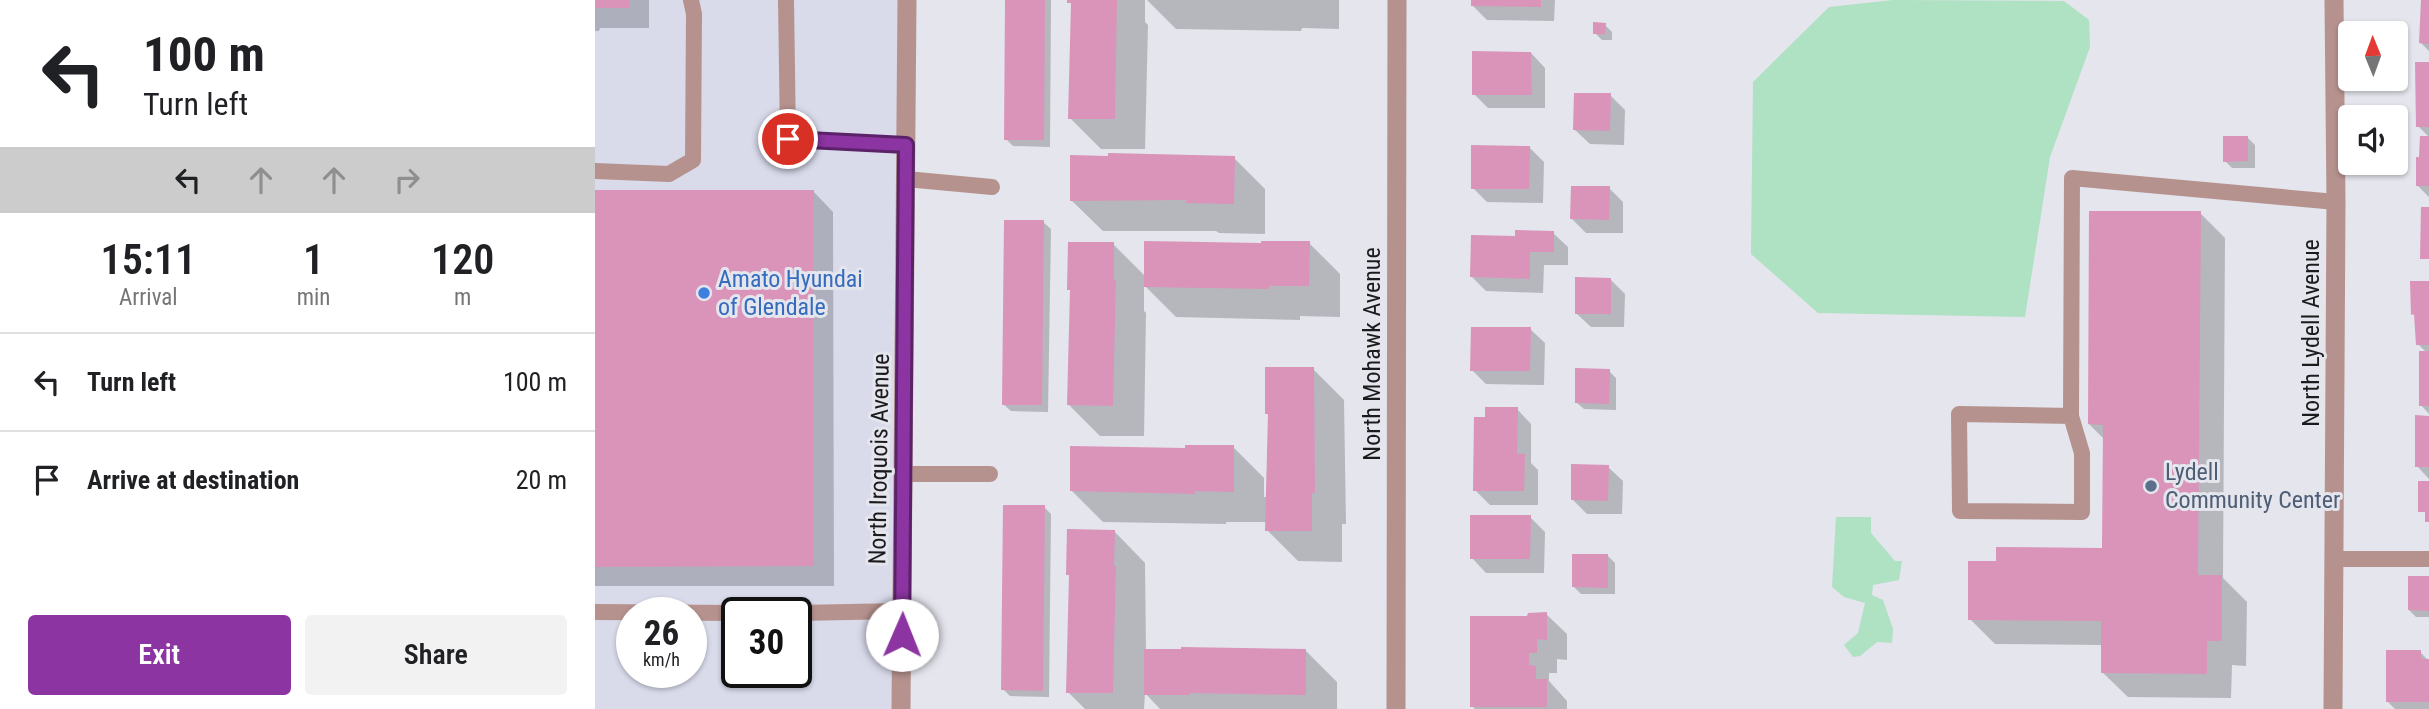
<!DOCTYPE html>
<html lang="en">
<head>
<meta charset="utf-8">
<style>
	:root { --surface:#fff; --page:#f2f2f2; --text:#202124; --muted:#757577; --line:#e0e0e0; --accent:#8c34a1 }
	body { margin:0; font-family:"Roboto Condensed",sans-serif; background:var(--page); color:var(--text); height:100vh; display:flex; flex-direction:column; font-size:26px; white-space:nowrap }
	* { box-sizing:border-box; margin:0 }
	p { font-size:23px; color:var(--muted) }
	.icon { flex:none; width:38px; height:38px; fill:none; stroke:currentColor; stroke-width:2; stroke-linecap:round; stroke-linejoin:round }
	.map { position:relative; flex:1; overflow:hidden }
	.sheet { display:flex; flex-direction:column; background:var(--surface); width:595px }
	.sheet>* { flex:none }
	.top-card { background:#fff; color:var(--text); overflow:hidden }
	.needle { width:46px; rotate:359deg }
	.controls { position:absolute; left:1743px; top:21px; display:grid; gap:14px }
	.controls a { display:grid; place-items:center; width:70px; height:70px; border-radius:7px; background:var(--surface); box-shadow:0 2px 5px #0004; font-size:35px }
	.speed { position:absolute; left:21px; top:597px; display:flex; gap:14px; font-size:35px; font-weight:700; text-align:center }
	.speed>* { display:grid; place-content:center; width:91px; height:91px; border-radius:50%; background:var(--surface); box-shadow:0 2px 5px #0004; line-height:1 }
	.speed small { font-size:18px; font-weight:400 }
	.speed .limit { border:4px solid #111; border-radius:10px; background:#fff; color:#111 }
	.pin { position:absolute; display:grid; place-items:center; width:60px; height:60px; color:#fff; margin:-30px; border:4px solid #fff; border-radius:50%; box-shadow:0 2px 7px #0007 }
	.me { position:absolute; width:77px; margin:-38px; rotate:1deg; stroke-linejoin:round; filter:drop-shadow(0 0 5px #0008) }
	.turn { display:flex; align-items:center; gap:24px; height:147px; padding:0 28px; font-size:32px }
	.turn .icon { width:91px; height:91px; stroke-width:2.5 }
	.turn b { display:block; font-size:49px; line-height:60px }
	.lanes { display:flex; align-items:center; height:66px; padding:0 28px; background:#0003; justify-content:center; gap:35px; direction:ltr }
	.lanes .off { opacity:.35 }
	.eta { display:flex; justify-content:space-evenly; align-items:center; height:119px; text-align:center }
	.eta b { font-size:42px; font-weight:600; line-height:49px }
	.primary-button { display:flex; gap:14px; margin-top:auto; padding:14px 28px }
	.primary-button a { flex:1; height:80px; border-radius:7px; background:var(--accent); color:#fff; font-size:28px; font-weight:600; line-height:80px; text-align:center }
	.primary-button a+a { background:var(--page); color:var(--text) }
	ul { padding:0; list-style:none }
	li { display:flex; align-items:center; gap:21px; height:98px; padding:0 28px; border-top:2px solid var(--line) }
	li div { flex:1 }
	li b { display:block; font-size:26px }
	li em { font-style:normal }
	main { display:flex; flex:1; min-height:0 }
	.map>svg:first-child { display:block }
</style>
</head>
<body>
<main>
<section class="sheet">
<div class="top-card">
<div class="turn"><svg class="icon" aria-label="left" viewBox="0 0 24 24"><path d="M17 20v-9H6M10 6l-5 5 5 5"/></svg><div><b>100 m</b>Turn left</div></div>
<div class="lanes"><svg class="icon" aria-label="left" viewBox="0 0 24 24"><path d="M17 20v-9H6M10 6l-5 5 5 5"/></svg><svg class="icon off" aria-label="ahead" viewBox="0 0 24 24"><path d="M12 20V5M6 11l6-6 6 6"/></svg><svg class="icon off" aria-label="ahead" viewBox="0 0 24 24"><path d="M12 20V5M6 11l6-6 6 6"/></svg><svg class="icon off" aria-label="right" viewBox="0 0 24 24"><path d="M7 20v-9h11M14 6l5 5-5 5"/></svg></div>
</div>
<div class="eta">
<div><b>15:11</b><p>Arrival</p></div>
<div><b>1</b><p>min</p></div>
<div><b>120</b><p>m</p></div>
</div>
<ul>
<li><svg class="icon" aria-label="left" viewBox="0 0 24 24"><path d="M17 20v-9H6M10 6l-5 5 5 5"/></svg><div><b>Turn left</b></div><em>100 m</em></li>
<li><svg class="icon" aria-label="arrive" viewBox="0 0 24 24"><path d="M6 21V4h12l-3 4 3 4H6"/></svg><div><b>Arrive at destination</b></div><em>20 m</em></li>
</ul>
<div class="primary-button"><a>Exit</a><a>Share</a></div>
</section>
<div class="map">
<svg width="1834" height="709" viewBox="0 0 1834 709">
	<rect width="100%" height="100%" fill="#e4e5ed"/>
	<!-- built -->
	<path fill="#d9dbeb" fill-rule="evenodd" d="M0,0H312L306,709H0ZM37,612H96V672H37ZM142,612H201V672H142Z"/>
	<!-- green -->
	<path fill="#afe1c3" d="M1298,0L1469,1L1494,20L1495,47L1455,157L1430,317L1223,313L1156,254L1158,82L1234,7Z
		M1241,517H1276V533L1300,561H1307L1304,580L1278,585L1277,595L1288,600L1298,629L1297,643L1282,642L1265,656L1258,657L1249,645L1263,633L1270,603L1249,597L1237,587Z"/>
	<!-- shadow -->
	<path fill="#0003" d="M0,0H54V28H5L4,31H0Z
		M412,0H456L455,147L418,146L411,139Z
		M474,0H550V22L553,25L550,149H506L475,118L477,5Z
		M552,0H744V29L707,28L706,31L581,29Z
		M878,0H960L959,21L892,20L878,6Z
		M1827,0H1834V51L1826,43Z
		M1010,25L1017,32V40H1007L1000,33Z
		M936,53L950,68V108H893L879,94Z
		M1834,64V137L1823,126Z
		M1015,95L1030,110L1029,145L995,144L980,130Z
		M1834,137V197L1822,185L1826,158Z
		M1653,138L1660,145V168H1637L1630,161Z
		M934,147L949,162L948,203L892,202L878,188Z
		M639,158L670,189V234L624,233L621,231H508L476,200Z
		M1014,188L1028,202V233H991L977,219Z
		M218,191L238,212L239,586H0V192Z
		M1605,213L1630,238L1628,578L1652,602L1651,666L1637,665L1636,698L1533,697L1507,672V645L1400,644L1375,619L1403,562L1508,550L1509,439L1494,424Z
		M448,222L456,229L453,412L416,411L408,404Z
		M958,233L973,247V265H949L948,293L891,291L877,277L922,238Z
		M714,243L745,274V317L705,316V320L581,317L549,285V311L551,313L549,436H505L474,405L476,292L474,289L518,244L550,276L668,245Z
		M1015,279L1030,294L1029,327H996L981,313Z
		M1834,283V414L1826,405L1832,353L1823,344L1821,317L1818,314Z
		M935,329L950,343L949,385L891,384L877,370Z
		M718,369L749,400L751,524H747V562L703,561L672,530V522H631V524L508,522L477,491L592,450L638,447L669,478V497H673L675,416L671,413Z
		M1014,371L1021,378V410L989,409L981,402Z
		M922,409L936,424V463L943,470V505H895L880,490L892,418Z
		M1834,417V479L1822,466Z
		M1013,467L1028,481L1027,514H992L978,500Z
		M449,507L456,514L454,697L415,696L408,689Z
		M935,517L950,532L949,573H891L877,558Z
		M519,531L550,563L551,651H711L742,682V709H565L550,693L549,709H490L473,692L475,576L473,574Z
		M1013,556L1020,563V594H986L979,587Z
		M1834,578V617H1821L1814,610Z
		M951,614L972,634V660L962,659V673H954V681L972,701V709H880L877,706Z
		M1825,652L1834,661V709H1800L1792,701Z"/>
	<!-- building -->
	<path fill="#da93b9" d="M0,0H34V8H0Z
		M410,0H450L449,140H409Z
		M472,0H522L520,119H473L476,3H472Z
		M876,0H946V7L876,6Z
		M1826,0H1834V44L1824,43Z
		M998,22L1011,23L1010,34H998Z
		M877,51L936,52L937,95H877Z
		M1820,62H1834V127H1821Z
		M979,93H1016L1015,131L978,130Z
		M1628,136H1653V161L1628,162Z
		M1825,136H1834V186H1821V157H1824Z
		M876,145L935,146L934,189H876Z
		M513,153L640,156L639,204L591,203V200L475,201V155L513,156Z
		M976,186H1015L1014,220L975,219Z
		M0,190H219V566L0,567Z
		M1826,207H1834V259H1825Z
		M1494,211H1606L1603,575H1627V641H1612V674L1506,673V621L1373,620V561H1401V547L1507,548L1508,425L1493,424Z
		M409,220H449L447,405H407Z
		M920,230L959,231V252H935V279L875,277L876,235L920,236Z
		M549,241L666,243V241H715L714,286H674V289L549,287Z
		M473,242H519V280H521L518,406L472,405L475,290H472Z
		M980,277L1016,278V314H980Z
		M1815,281H1834V345H1821L1819,314L1816,315Z
		M876,327H936L935,371H875Z
		M1824,351H1834V406H1824Z
		M670,367H719L720,493H717V531H670L673,414H670Z
		M980,368L1015,369L1014,404L980,403Z
		M890,407H923L922,454H930L929,491H878L879,417H890Z
		M1820,415L1834,416V467H1820Z
		M590,445H639V492L600,491V494L475,491V446L590,448Z
		M976,464L1014,465L1013,501L976,500Z
		M1823,481H1834V522H1830V512H1823Z
		M408,505H450L448,691L406,690Z
		M875,515H936L935,559H875Z
		M472,529L520,530L519,566H521L518,693H471L474,575H471Z
		M977,554H1013V588L977,587Z
		M1813,576H1834V611L1813,610Z
		M952,612V640L942,639V653H934V665L941,666V679H952V707H875V616H932L933,613Z
		M586,647L711,649V695L595,693V695H549V649H586Z
		M1791,650H1826V659H1834V702H1791Z"/>
	<g fill="none" stroke-linecap="round" stroke-linejoin="round">
		<!-- service -->
		<path stroke="#b6928e" stroke-width="16" d="M191,0L193,139L311,145
			M0,171L74,174L98,160L99,14L96,0
			M311,179L397,187
			M1476,416L1364,414L1365,511L1487,512V453L1476,416L1477,178L1741,202
			M308,474H395
			M1739,559H1834
			M0,612L142,613
			M201,613L307,611"/>
		<!-- minor -->
		<path stroke="#b6928e" stroke-width="19" d="M306,709L312,0
			M801,709L802,0
			M1738,709L1741,202L1739,0"/>
	</g>
	<g fill="none" stroke-linecap="round" stroke-linejoin="round">
		<!-- route casing -->
		<g stroke="#5b2269" stroke-width="18">
			<path id="route" d="M193,139L311,145L307,635"/>
		</g>
		<!-- route -->
		<use href="#route" stroke="#8c34a1" stroke-width="12"/>
	</g>
	<!-- markers -->
	<circle fill="#3f7fe0" stroke="#e4e5ed" stroke-width="2.5" cx="109" cy="293" r="7"/>
	<circle fill="#5c6f8a" stroke="#e4e5ed" stroke-width="2.5" cx="1556" cy="486" r="7"/>
	<g text-anchor="middle" stroke-width="6" stroke-linejoin="round" paint-order="stroke">
		<!-- shop labels -->
		<g font-size="24" fill="#366cbe" stroke="#e4e5ed" text-anchor="start">
			<text x="123" y="287">Amato Hyundai<tspan x="123" dy="28">of Glendale</tspan></text>
		</g>
		<!-- street labels -->
		<g font-size="24" fill="#1b1b1e" stroke="#e4e5ed">
			<text transform="translate(1716 333) rotate(-90)" y="8">North Lydell Avenue</text>
			<text transform="translate(777 354) rotate(-90)" y="8">North Mohawk Avenue</text>
			<text transform="translate(284 459) rotate(-89)" y="8">North Iroquois Avenue</text>
		</g>
		<!-- service labels -->
		<g font-size="24" fill="#4e5e75" stroke="#e4e5ed" text-anchor="start">
			<text x="1570" y="480">Lydell<tspan x="1570" dy="28">Community Center</tspan></text>
		</g>
	</g>
</svg>
<div class="controls">
<a><svg class="needle" viewBox="-14 -14 28 28"><path d="M0-13l5 13h-10z" fill="#e53935"/><path d="M0 13l5-13h-10z" fill="#757577"/></svg></a>
<a><svg class="icon" aria-label="sound" viewBox="0 0 24 24"><path d="M4 9h4l5-4v14l-5-4H4zM17 9q2 3 0 6"/></svg></a>
</div>
<div class="speed"><div>26<small>km/h</small></div><div class="limit">30</div></div>
<div class="pin" style="left:193px;top:139px;background:#d93025"><svg class="icon" aria-label="arrive" viewBox="0 0 24 24"><path d="M6 21V4h12l-3 4 3 4H6"/></svg></div>
<svg class="me" style="left:307px;top:635px" viewBox="-20 -20 40 40"><circle r="19" fill="#fff"/><path d="M0-13L10 11 0 6-10 11z" fill="#8c34a1"/></svg>
</div>
</main>
</body>
</html>
